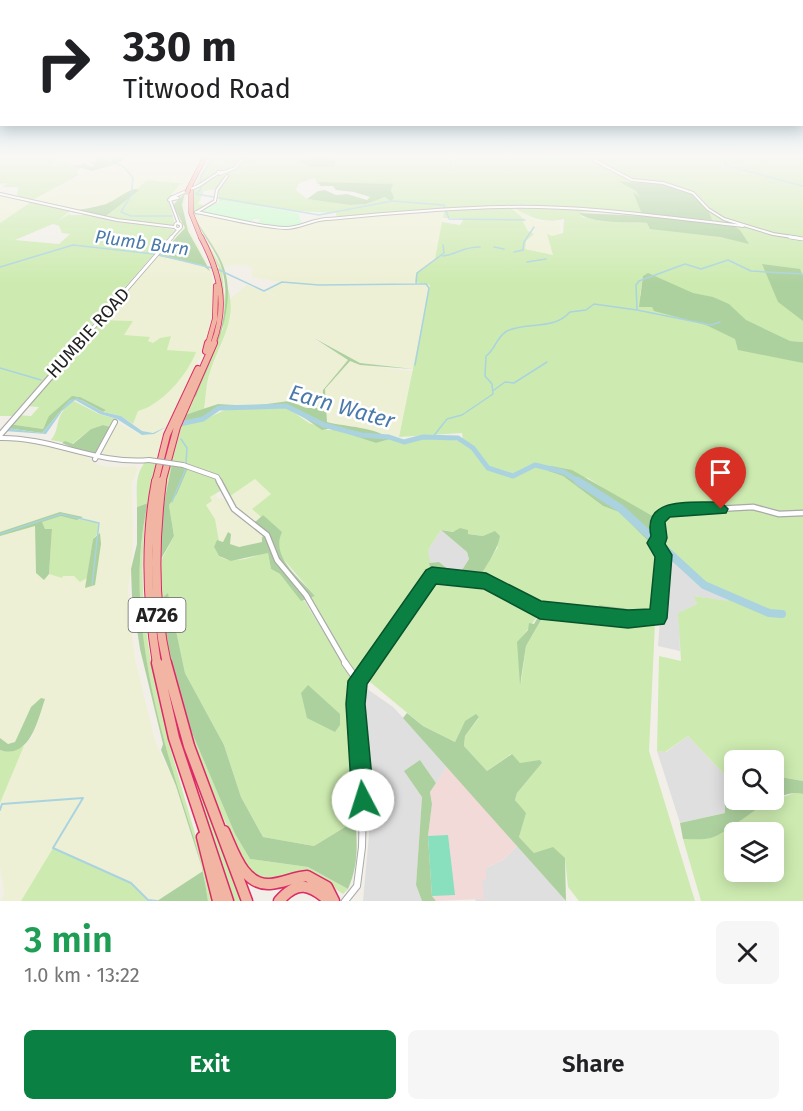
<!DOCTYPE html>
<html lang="en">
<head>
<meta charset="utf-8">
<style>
	:root { --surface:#fff; --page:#f6f6f6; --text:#202124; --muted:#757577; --accent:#0b8043 }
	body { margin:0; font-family:"Fira Sans",sans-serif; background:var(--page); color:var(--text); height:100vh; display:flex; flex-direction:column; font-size:22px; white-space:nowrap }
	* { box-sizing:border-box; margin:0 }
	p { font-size:20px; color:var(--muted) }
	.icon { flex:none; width:33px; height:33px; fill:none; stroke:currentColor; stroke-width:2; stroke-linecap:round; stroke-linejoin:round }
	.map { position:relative; height:901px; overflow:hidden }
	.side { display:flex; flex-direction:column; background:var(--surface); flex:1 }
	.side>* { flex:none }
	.hud { position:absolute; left:0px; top:0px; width:804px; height:126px; box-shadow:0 3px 15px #0003; background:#fff; color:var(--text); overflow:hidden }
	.controls { position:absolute; left:724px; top:750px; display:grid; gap:12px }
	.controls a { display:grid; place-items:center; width:60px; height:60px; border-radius:9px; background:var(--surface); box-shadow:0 3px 15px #0003; font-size:30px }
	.pin { position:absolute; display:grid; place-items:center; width:51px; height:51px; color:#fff; margin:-62px -26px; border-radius:50% 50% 50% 0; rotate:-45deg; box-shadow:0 0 6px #0007 }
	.pin .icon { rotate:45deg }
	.me { position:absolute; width:66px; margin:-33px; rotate:355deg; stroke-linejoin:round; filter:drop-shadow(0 0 4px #0008) }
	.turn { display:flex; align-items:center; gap:21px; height:126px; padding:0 24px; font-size:27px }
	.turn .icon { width:78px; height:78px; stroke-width:2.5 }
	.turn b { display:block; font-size:42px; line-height:51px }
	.round { display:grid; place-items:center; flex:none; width:63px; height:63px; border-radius:9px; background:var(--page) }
	.headline { display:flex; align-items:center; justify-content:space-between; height:102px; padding:0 24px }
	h1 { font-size:36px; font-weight:600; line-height:45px; color:#1e9e55 }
	.button { display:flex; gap:12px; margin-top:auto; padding:12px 24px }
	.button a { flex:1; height:69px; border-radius:9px; background:var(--accent); color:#fff; font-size:24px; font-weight:600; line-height:69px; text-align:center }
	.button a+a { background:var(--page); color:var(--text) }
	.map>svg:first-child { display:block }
</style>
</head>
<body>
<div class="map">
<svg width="803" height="901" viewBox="0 0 803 901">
	<rect width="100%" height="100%" fill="#f2efe9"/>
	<!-- residential -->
	<path fill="#e0dfdf" d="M441,530L467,552L469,559L462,570H449L439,562L429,563L428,550Z
		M665,553L690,574L727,596L728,602L695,596L697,604L679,613L680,651L658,646Z
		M360,684L393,707L448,765L436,783L420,760L422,797L416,885L422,901H363L370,823Z
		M688,736L725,775V813L680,823L657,751L666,752Z
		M517,846L566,901H475L486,868L503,860Z"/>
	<!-- commercial -->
	<path fill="#f2dad9" d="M448,765L517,846L503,860L486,868V879L482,881L484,899L436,901L432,896L428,836L432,804L430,792Z"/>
	<!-- farmland -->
	<path fill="#eef0d5" d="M129,157H198L196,163L200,157H204L187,188L184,211L188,226L211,271L214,286L213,319L204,351L168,426L153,433L142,431L133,424L138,411L129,358L101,320L133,321L102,319L184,226L179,222L172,204L184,193L172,196L183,179L180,182L147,180L137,189L109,203L73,211L33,201L87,172L116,164Z
		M0,194L31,202L0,223Z
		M514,208L537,221L560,222L561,233L552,236L548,235L553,255L525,249L526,241L533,235L528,231L521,220L523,219L512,209Z
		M388,212L406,214L444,212L435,260L416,273L414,284H430L413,369L360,363L315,338L317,341L348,360L323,390L322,404L318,408H306L289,402L252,406L218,404L204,409L209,374L224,339L231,316V298L247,285L280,298L266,291L280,282L252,277V268L245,265L223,266L194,216L198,214L288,229L323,220Z
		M350,361L360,365L412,371L399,437L327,422L325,389Z
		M116,422L142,435L154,434L167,428L158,459L136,462L99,456Z
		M0,439L55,443L95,461V464L109,467L134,466L138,468L132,483L133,550L128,590L135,659L155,741L176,786L203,871L157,901H148L131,883L53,848L21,901H1L4,894L0,867V803L24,746L33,736L31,707L15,742L8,744L0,738Z
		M255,479L272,494L252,509L261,517L256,520L267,535L262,542L239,547L230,544L231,534L228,532L223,542L219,541L215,519L206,505L212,501L209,497L215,494L219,499L228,498Z"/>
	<!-- grass -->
	<path fill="#cdebb0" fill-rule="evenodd" d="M0,157H56L57,161L52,166L60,162L82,167L76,171L79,175L31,201L17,197L18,187H2L7,183L0,184Z
		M210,157H244L233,169L211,175L194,187Z
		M246,157H306L301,163L305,166L333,167L336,159L333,157H454L451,171L456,157H803V342L790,341L784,357L803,363V511L780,513L754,505L664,507L656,518L623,501L588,478L548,471L563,476L603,506L619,512L660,553L654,615L637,616L631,609L599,605V614L542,608L479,577L498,547L483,536L441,530L428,550L432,573L358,676L349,667L309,598L315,596L279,554L277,542L263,515L261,517L252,509L271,494L255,479L229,497L217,476L169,460L182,424L201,421L227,409L286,407L309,423L328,430H341L376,443L390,439L403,443L427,438L463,441L462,433L399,437L430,285L415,282L416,273L435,259L442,222L460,225L464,219L443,218L444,212L451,210C413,210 375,214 337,218L336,213L296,211L219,201L218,192L228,177L226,173L236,169ZM315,178L317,184H393L385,197L366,204L350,205L307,199L296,190L299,183ZM532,207L573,210L514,208C532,218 545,224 564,219L563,233L552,236L547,234L553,255L525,249L526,241L534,234L528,231L522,220L524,219L512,209L493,208ZM586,212H624L711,221L724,223L745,242L647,223L601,221L582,217L580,213ZM643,277L690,293L640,296Z
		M224,175L226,177L216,189L204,191L198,204L204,205L195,213L198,214L193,217L222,269L225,303L216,344L223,329L226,283C240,317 220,341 210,372C206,383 206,397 204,409L185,415L222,317L224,302L219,268L192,219L190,198L193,189L210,177Z
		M147,180L181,183L168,199L175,224L171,226L106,217Z
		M31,202L70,211L58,221L72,212L69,215H87L175,230L12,416H0V223ZM53,224L59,226L62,233L70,234L59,244L15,240Z
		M101,320L133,321L124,335L150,337L148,341L153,343L160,338L171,336L167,350L196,352C188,374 162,405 138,411L133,424L121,416L103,412L106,410L77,396L45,424L43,429L9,424L17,415L31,416L39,407L24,406Z
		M74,401L99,414L117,419L111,427L103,425L91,429L72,444L51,440C62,426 52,416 74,401Z
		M146,461L158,462C113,609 177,760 214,901H208C202,856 188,821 175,778C149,693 127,591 148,503L137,507C137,490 134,475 146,461Z
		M162,462L152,527L151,579L162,669L183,745L241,901H234C183,759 124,615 162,462Z
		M169,463L172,464L161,518L159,557L162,559L174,536L169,505L177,494L188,468L216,478L222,490L210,497L212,501L206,505L215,519L219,541L214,547L219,556C230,565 253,558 265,552L268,553L271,569L280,574L301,600H304L354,682L348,743L358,774L351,798L355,821L314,846L263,837L241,797L224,745L185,673L168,594L162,599L166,642L181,707L235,834L250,859L308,867L348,889L343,894L310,872C288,874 268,886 249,871C185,745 133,606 169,463Z
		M755,509L787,517L803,515V781L774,776V760H735V775H725L688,736L665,752L657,751L659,656L681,661L678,613L697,604L694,596L728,601L727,596L690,574L658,546L664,537L662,519L665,513H670Z
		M61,516L99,523L98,533L93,539L87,578L80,582L74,576H63L62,578L49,574L52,530L45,529L41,522Z
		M433,576L486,584L533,610L541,612L518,642L521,682L526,646L545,613L636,624L637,620L655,623L649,751L695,901H579L568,887L565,858L534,853L519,837L525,814L515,800L517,793L542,763H520L511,754L487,771L464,746L465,736L479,718L465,721L455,742L423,726L364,677L380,653L387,648L386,643Z
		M24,746L0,803V750L5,751Z
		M797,792L803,794V901H701L683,839L711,838L765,804ZM735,832H774V872H735Z
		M53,848L131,883L148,901H21Z"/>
	<!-- forest -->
	<path fill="#add19e" d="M95,157H129L116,164L92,171L74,166L84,163L92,167L94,165L89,163L97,161Z
		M306,157H333L336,158L334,167H309L301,163Z
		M618,181C651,186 701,178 712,220L642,214L633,192L640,197L636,191Z
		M319,182L393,184L391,190L394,198L391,201L385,197L366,204L350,205L307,199L318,191L325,190L336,195L347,194L367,200L370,197L354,192L336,190L333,186H320Z
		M135,189L139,190L105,217L72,212C78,209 94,208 106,204C116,200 124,192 135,189Z
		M185,193L182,205L188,231L210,271L202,265L159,256L185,228L173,205Z
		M579,213L646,216L733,226L740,230L749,244L720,237L650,229L647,223C631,222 590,224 579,213Z
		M194,216C203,233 218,250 224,268C238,308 211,360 196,396L193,398C210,359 235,314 222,269C217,251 201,234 194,216Z
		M762,264L800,269L803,276V321L778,302Z
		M648,273L693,293L713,297L729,304L746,320L790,341L803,342V363L738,350L735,339L706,325L654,311L652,307H639L643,276Z
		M314,338L360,363L413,369L360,365L350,361L325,389L327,422C346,427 376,427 390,439L376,443L331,428L322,430L287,406L218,408L203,418L183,422L185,415L218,404L252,406L289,401L306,408H318L322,404L323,390L348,360Z
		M72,396L80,397L106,410L103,412L81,400H70L42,433L6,428L9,424L43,429L49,416Z
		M103,425L111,427L94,457L62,443L65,441L73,444L91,429Z
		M172,464L188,468L177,494L169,505L174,536L161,559L159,557L161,518Z
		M551,466L572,470L656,518V534L649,542L619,512L603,506L563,476L548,471Z
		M148,503C127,591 149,692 175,778C188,821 202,856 208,901H157L203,871L176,786L161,750L163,744L140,649L132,597L131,569L137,544V507Z
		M60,512L83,517L77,520L61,516L42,522L45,529H52L49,574L44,580L36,573L35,526L0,536V532Z
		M263,515L282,532C270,557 300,578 315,596L301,601L280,574L271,569L268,553L231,561L219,556L214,547L217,540L223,542L228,532L231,534L230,544L239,547L262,542V537L266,535L253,524Z
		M460,528L468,530V534L483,536L495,531L500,536C497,553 484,567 477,583L463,581L459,584L433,577L429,563L439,562L449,570H462L469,559L467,552L441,530L453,532Z
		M100,533L101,544L95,585L85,588L93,539Z
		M168,593L185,673L224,745L241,797L263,837L314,846L355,821C358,844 358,867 348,889L308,867L250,859L235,834L181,707L166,642L162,598Z
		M599,605L631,609L637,616L636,624L600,619Z
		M541,612L545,613L526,646L520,685L517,642L528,630L529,623L534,624Z
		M308,685L340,714V725L335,732L307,718L301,693Z
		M41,698L45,699C38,719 30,760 0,750V738L8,744L15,742L31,707Z
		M407,713L423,726L455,742L465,721L476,714L479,717L465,736L464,746L487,771L512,754L520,763L540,760L542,763L517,793L515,800L526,813L519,837L534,853L553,847L565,858L566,901L403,718Z
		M420,760L436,783L430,792L432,804L428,836L432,896L436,901H422L416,885L422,797L404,771Z
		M725,775H735V800H774V776L803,781V794C776,786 735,830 711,838C703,840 691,839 683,839L680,823L725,813Z"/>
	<!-- park -->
	<path fill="#c8facc" d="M223,200L298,213L302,224C285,228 274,226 258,223L260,219H254L251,222L198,211Z"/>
	<!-- pitch -->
	<path fill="#88e0be" d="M448,835L455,895L432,896L428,836Z"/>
	<!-- water -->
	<path fill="#aad3df" d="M77,398L103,412L121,416L142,431L153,433L168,426L154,434L142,435L117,419L100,414L75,400L62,411L46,434L4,431L6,428L42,433L70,400Z"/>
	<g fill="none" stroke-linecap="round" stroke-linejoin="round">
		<!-- stream-far1 -->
		<path stroke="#aad3df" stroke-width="1.5" d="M109,157L106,159L124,167L133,178L131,195L121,212L131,216H172
			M215,157L201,176V189L196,194L319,215L392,201L444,205L449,219L525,220
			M536,157L557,160
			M718,157L725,161V165L803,186
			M494,247L504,249
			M514,252L523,250L524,242L534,227
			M159,255L212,268
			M443,256C459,254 461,247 480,247
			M527,262L546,259
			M0,267L73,245L154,254
			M217,269L264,291L282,282L319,285L416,284L417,273L444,253L443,245
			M637,310L711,325L720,322
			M415,365L429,288L426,284H416
			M0,368L41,380
			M494,390L505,382L514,383L547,362
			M432,438L447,419L462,415L493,394L492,384L485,376L486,356C496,349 496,337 507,331C528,321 553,331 570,312L586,310L594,304L637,310L636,285L639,281L685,264L701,269L728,260L751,271L803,274
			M181,439L187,448L186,463
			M172,502L186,468
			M0,534L61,514L99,523L92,585"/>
		<!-- stream -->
		<path stroke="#aad3df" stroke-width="2" d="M0,810L2,804L83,798L53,848L131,883L148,900L157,901"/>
		<!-- river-far1 -->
		<path stroke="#aad3df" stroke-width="5" d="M175,425L203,419L219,408L286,406L324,425L361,435L389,437L404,442L423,437L458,438L473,448L488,468L513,476L535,465L564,472L581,483"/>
		<!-- river -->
		<path stroke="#aad3df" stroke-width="8" d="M578,481L620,508L704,585L769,613L782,614"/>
		<!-- minor-far4 casing -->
		<g stroke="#a9a9a9" stroke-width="4">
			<path id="minor-far4" d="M588,157L632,180L663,183L693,193L708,209L724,219L773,234L799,238
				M0,194L117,220L174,227
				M196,212C225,217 257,227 286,228C299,228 312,220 326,219C384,214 443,208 502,207C583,205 663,217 743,226
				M197,212L215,201L217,190L227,176"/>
		</g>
		<!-- minor-far3 casing -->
		<g stroke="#a9a9a9" stroke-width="4.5">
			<path id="minor-far3" d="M790,237L803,239"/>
		</g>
		<!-- minor-far2 casing -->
		<g stroke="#a9a9a9" stroke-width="6">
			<path id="minor-far2" d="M0,438C52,437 97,465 149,460
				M95,459L115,422
				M183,465L217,477L220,483"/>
		</g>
		<!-- minor-far1 casing -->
		<g stroke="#a9a9a9" stroke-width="7">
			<path id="minor-far1" d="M219,481L234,509L267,535L277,560L306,595L346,664
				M370,664L432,575L486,581L540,610L628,619L658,618L664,555L655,543L659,538L656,524L662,512L753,507L779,514L803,513"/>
		</g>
		<!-- minor casing -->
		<g stroke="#a9a9a9" stroke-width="8">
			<path id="minor" d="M345,663L357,680
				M345,901L357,886L362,847L363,804L355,704L358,681L371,663"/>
		</g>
		<!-- tertiary-far2 casing -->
		<g stroke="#a9a9a9" stroke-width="4">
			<path id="tertiary-far2" d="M218,172H225L220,174Z
				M225,172L235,168L245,157
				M172,197L178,198L169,200Z
				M173,197L200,185L218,173
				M170,200L179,224
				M175 226a3 3 0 1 1 6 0a3 3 0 1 1-6 0Z
				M171,238L180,228"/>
		</g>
		<!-- tertiary-far1 casing -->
		<g stroke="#a9a9a9" stroke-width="4.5">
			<path id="tertiary-far1" d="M79,344L172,237"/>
		</g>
		<!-- tertiary casing -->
		<g stroke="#a9a9a9" stroke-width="7">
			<path id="tertiary" d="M0,435L80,343"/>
		</g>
		<!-- trunk-far4 casing -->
		<g stroke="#dc2a67" stroke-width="5">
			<path id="trunk-far4" d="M189,188L205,157
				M191,191V213L201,238"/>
		</g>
		<!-- trunk-far3 casing -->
		<g stroke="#dc2a67" stroke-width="6">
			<path id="trunk-far3" d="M201,237C220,273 228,305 213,344
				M208,344L215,319L216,286"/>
		</g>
		<!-- trunk-far2 casing -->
		<g stroke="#dc2a67" stroke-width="8">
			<path id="trunk-far2" d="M206,351L208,343
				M155,483L167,435L198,369
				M162,483L177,427L214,343"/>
		</g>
		<!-- trunk-far1 casing -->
		<g stroke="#dc2a67" stroke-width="10">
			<path id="trunk-far1" d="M156,481C144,543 147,603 157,664
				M162,481C154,543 153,603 167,664"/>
		</g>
		<!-- trunk casing -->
		<g stroke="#dc2a67" stroke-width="13">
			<path id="trunk" d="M157,663L174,738L228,901
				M166,663L189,746L247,901
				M224,831C233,850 243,886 270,884C283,883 294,877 307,876L327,887L334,901
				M202,837L218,901
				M279,901C297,880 310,884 329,901"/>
		</g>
		<!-- minor-far4 -->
		<use href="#minor-far4" stroke="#fff" stroke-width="2"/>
		<!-- minor-far3 -->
		<use href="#minor-far3" stroke="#fff" stroke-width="3"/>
		<!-- minor-far2 -->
		<use href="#minor-far2" stroke="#fff" stroke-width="4"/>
		<!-- minor-far1 -->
		<use href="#minor-far1" stroke="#fff" stroke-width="4.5"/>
		<!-- minor -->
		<use href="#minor" stroke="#fff" stroke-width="6"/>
		<!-- tertiary-far2 -->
		<use href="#tertiary-far2" stroke="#fff" stroke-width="2"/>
		<!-- tertiary-far1 -->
		<use href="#tertiary-far1" stroke="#fff" stroke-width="3"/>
		<!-- tertiary -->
		<use href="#tertiary" stroke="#fff" stroke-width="4.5"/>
		<!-- trunk-far4 -->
		<use href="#trunk-far4" stroke="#f2b4a3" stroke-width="4"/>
		<!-- trunk-far3 -->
		<use href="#trunk-far3" stroke="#f2b4a3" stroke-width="4.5"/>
		<!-- trunk-far2 -->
		<use href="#trunk-far2" stroke="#f2b4a3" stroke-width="6"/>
		<!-- trunk-far1 -->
		<use href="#trunk-far1" stroke="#f2b4a3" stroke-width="8"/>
		<!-- trunk -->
		<use href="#trunk" stroke="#f2b4a3" stroke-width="10"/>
		<!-- minor-bridge casing -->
		<g stroke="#a9a9a9" stroke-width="6" stroke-linecap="butt">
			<path id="minor-bridge" d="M149,460L183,465"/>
		</g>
		<!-- trunk-bridge casing -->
		<g stroke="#dc2a67" stroke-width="5" stroke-linecap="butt">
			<path id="trunk-bridge" d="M187,193L189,188"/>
		</g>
		<!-- minor-bridge -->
		<use href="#minor-bridge" stroke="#fff" stroke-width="4"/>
		<!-- trunk-bridge -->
		<use href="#trunk-bridge" stroke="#f2b4a3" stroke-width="4"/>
	</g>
	<!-- sky -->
	<linearGradient id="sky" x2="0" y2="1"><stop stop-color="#8fc0e4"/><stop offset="0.55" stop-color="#f9f8f5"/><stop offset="1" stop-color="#f9f8f5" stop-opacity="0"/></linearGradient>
	<rect width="803" height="283" fill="url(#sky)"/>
	<!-- route -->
	<path fill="#0b8043" stroke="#07532c" stroke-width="1.5" d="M721,502L728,509L726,513L670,517L665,522L667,538L665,544L672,555L667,618L664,624L628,628L540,619L484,589L436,584L367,684L365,704L374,800L371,808L363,811L355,808L352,800L346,704L348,681L426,570L432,567L486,573L541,601L628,610L650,609L655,557L647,543L651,536C642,495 694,503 721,502Z"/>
	<g text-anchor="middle" stroke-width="5" stroke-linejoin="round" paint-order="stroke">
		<!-- far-water labels -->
		<g font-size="18" font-style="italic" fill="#4a7aab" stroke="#fff">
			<text transform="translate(142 243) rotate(8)" y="6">Plumb Burn</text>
		</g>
		<!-- far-street labels -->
		<g font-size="18" fill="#222" stroke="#fff">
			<text transform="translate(88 333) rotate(-48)" y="6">HUMBIE ROAD</text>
		</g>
		<!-- shield labels -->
		<rect fill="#fff" stroke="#646464" stroke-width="1.5" x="128.5" y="598" width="57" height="34" rx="4.5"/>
		<g font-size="20" font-weight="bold" fill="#222">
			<text x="157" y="622">A726</text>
		</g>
		<!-- water labels -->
		<g font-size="22" font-style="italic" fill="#4a7aab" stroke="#fff">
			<text transform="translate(342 406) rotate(16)" y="8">Earn Water</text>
		</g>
	</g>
</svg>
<div class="controls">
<a><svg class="icon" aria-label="search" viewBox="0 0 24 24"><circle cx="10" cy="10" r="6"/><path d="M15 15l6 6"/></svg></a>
<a><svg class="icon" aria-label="layers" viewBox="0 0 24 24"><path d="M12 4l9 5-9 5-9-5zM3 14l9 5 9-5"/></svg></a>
</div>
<div class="pin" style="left:721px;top:509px;background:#d93025"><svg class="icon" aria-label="arrive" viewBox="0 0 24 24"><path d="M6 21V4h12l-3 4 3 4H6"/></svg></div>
<svg class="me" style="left:363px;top:800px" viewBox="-20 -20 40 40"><circle r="19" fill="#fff"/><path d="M0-13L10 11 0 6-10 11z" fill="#0b8043"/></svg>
<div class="hud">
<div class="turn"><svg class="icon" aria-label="right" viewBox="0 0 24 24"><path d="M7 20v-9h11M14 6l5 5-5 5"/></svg><div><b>330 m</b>Titwood Road</div></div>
</div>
</div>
<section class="side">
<div class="headline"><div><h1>3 min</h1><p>1.0 km · 13:22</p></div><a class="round"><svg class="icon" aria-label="close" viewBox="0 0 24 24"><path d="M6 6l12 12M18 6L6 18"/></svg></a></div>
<div class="button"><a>Exit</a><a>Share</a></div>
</section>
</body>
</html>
